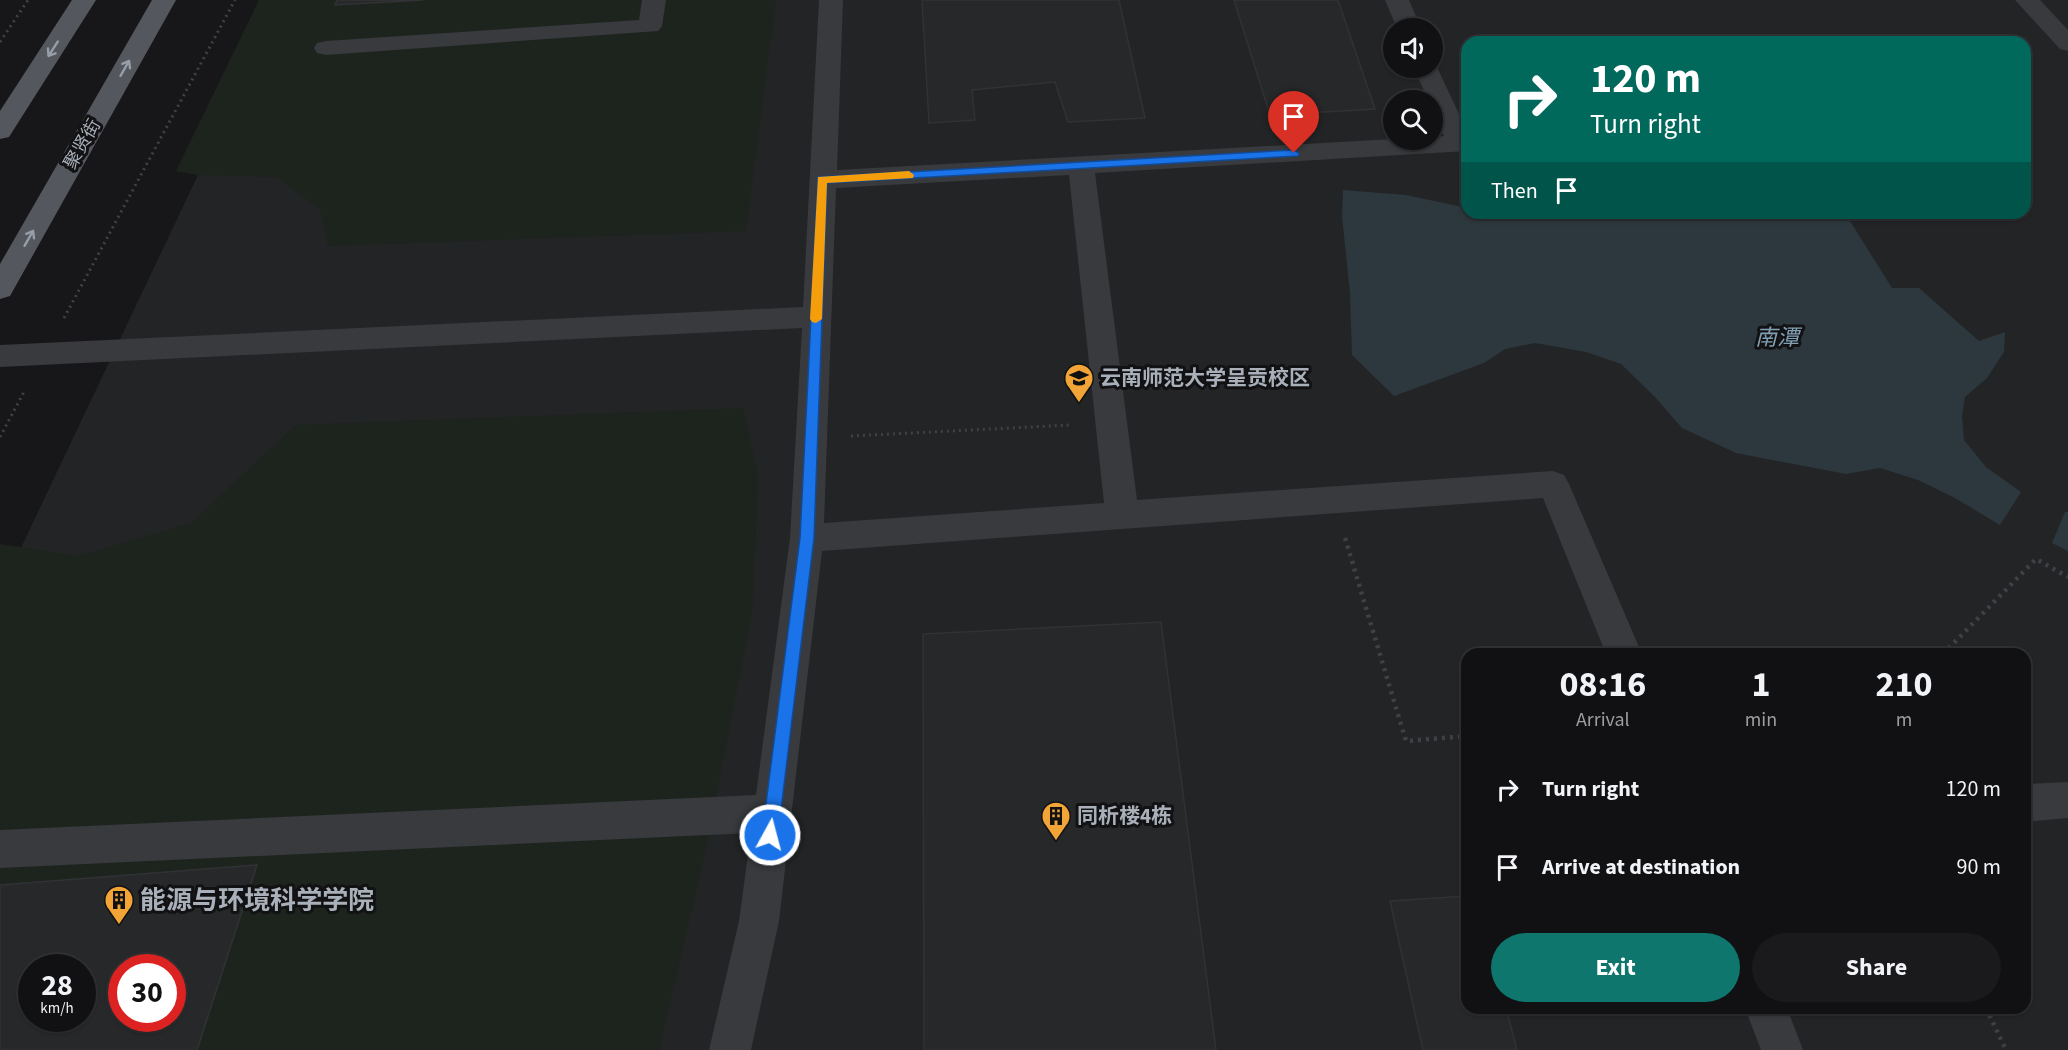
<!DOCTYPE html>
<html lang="en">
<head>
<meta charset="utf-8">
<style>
	:root { --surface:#111113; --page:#1a1a1c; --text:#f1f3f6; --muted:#9c9da0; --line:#303133; --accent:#0f766e }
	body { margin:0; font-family:"Source Sans 3","Noto Sans SC",sans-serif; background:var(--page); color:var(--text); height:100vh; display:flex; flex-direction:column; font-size:22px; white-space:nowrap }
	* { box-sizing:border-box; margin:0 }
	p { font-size:20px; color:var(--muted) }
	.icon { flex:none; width:33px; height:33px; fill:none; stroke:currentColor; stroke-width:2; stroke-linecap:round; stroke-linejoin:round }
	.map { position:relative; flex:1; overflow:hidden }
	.panel { position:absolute; left:1461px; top:648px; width:570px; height:366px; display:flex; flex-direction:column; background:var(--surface); border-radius:18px; box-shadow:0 2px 4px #0004,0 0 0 2px var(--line) }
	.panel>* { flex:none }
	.banner { position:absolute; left:1461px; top:36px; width:570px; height:183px; border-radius:18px; box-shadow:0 2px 4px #0004,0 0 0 2px var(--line); background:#00695c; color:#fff; overflow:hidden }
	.buttons { position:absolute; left:1383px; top:18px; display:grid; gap:12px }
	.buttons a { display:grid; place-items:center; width:60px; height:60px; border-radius:50%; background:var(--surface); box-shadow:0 2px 4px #0004,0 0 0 2px var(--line); font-size:30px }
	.speed { position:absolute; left:18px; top:954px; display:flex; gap:12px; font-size:30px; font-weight:700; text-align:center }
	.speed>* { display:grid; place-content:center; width:78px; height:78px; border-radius:50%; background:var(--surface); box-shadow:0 2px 4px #0004,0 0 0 2px var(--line); line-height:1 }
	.speed small { font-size:15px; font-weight:400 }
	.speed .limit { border:9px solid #d22; background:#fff; color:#111 }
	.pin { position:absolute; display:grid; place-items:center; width:51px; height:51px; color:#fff; margin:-62px -26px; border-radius:50% 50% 50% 0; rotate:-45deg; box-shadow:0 0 6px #0007 }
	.pin .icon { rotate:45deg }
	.me { position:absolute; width:66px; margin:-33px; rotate:7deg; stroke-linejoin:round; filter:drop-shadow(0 0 4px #0008) }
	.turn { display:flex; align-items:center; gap:21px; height:126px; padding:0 30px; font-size:27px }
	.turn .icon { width:78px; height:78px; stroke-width:2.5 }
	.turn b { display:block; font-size:42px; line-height:51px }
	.then { display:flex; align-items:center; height:57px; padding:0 30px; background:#0003; gap:12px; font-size:22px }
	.eta { display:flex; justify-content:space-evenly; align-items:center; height:102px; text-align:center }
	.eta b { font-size:36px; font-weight:700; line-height:42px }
	.primary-button { display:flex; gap:12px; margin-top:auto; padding:12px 30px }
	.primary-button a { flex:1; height:69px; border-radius:36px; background:var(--accent); color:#fff; font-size:24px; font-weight:700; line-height:69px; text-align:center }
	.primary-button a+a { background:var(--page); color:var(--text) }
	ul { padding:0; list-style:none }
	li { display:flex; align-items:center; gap:18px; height:78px; padding:0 30px }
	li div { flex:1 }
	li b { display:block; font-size:22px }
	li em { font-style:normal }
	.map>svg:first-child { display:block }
</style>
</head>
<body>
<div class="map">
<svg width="2068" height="1050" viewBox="0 0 2068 1050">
	<rect width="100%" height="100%" fill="#171719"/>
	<!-- built -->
	<path fill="#232426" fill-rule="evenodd" d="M281,0H2068V1050H0V592ZM1394,28H1432V68H1394ZM1467,42H2025V213H1467ZM1394,100H1432V140H1394ZM1467,654H2025V1008H1467ZM32,968H82V1018H32ZM122,968H172V1018H122Z"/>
	<!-- green -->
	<path fill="#1d241e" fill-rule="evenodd" d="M259,0H776L746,231L328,246L320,210L277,177L198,175L176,171Z
		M743,408L758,475L753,608L705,854L659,1050H0V544L78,556L191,523L296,425ZM32,968H82V1018H32ZM122,968H172V1018H122Z"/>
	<!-- water -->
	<path fill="#2d383e" d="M1343,190L1406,195L1467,208V213C1492,213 1527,226 1550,213H1845L1892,288H1919L1979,341L2005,332L2004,352L1987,378L1965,397L1962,416L1964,440L1986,467L2021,492L2000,525L1955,498L1918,480L1880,468L1846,474L1736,453L1682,428L1655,397L1621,364L1586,352L1535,343L1505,349L1484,363L1394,396L1352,355L1350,293L1342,216Z
		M2065,512H2068V551L2052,543Z"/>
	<!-- building -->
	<path fill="#27282a" stroke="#313235" stroke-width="1.5" fill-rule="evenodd" d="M337,0H423L335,5Z
		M922,0H1119L1145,118L1068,122L1055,82L972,90L975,120L929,123Z
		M1234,0H1338L1375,109L1270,115Z
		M1161,622L1216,1050H924L923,634Z
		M257,865L197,1050H0V885ZM32,968H82V1018H32ZM122,968H172V1018H122Z
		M1467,896V1008H1506L1517,1050H1423L1390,901Z"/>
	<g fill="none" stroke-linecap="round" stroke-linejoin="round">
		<!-- path-far1 -->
		<path stroke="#3e4145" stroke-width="3" stroke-dasharray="2 4" stroke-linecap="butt" d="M0,42L28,0
			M64,318L235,0
			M851,436L1071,425
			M0,437L25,390"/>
		<!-- path -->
		<path stroke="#3e4145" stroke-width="4.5" stroke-dasharray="3 5" stroke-linecap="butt" d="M1345,538L1406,741L1467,736
			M1943,654L2036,559L2068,577
			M1986,1008L2006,1050"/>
		<!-- minor -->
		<path fill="#383a3e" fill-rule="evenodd" d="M642,0H666L662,26L658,31L326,55L317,53L314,48L317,43L326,41L639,20Z
			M819,0H843L837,170L1394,139L1432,140V137L1444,136L1432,111V100H1428L1414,68H1432V62L1435,63L1467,131V151L1095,173L1137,500L1553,471L1564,475L1569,484L1642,654H1606L1543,498L822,551L779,921L751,1050H709L739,921L751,833L0,868V830L756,795L790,538L802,328L0,367V345L803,307ZM1069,175L1104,503L824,523L836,188Z
			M1385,0H1409L1421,28H1397Z
			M2015,0H2040L2068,30V51L2060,49Z
			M2068,782V818L2025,822V784Z
			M1745,1008H1787L1803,1050H1761Z"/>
		<!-- major -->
		<path fill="#54575d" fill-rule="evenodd" d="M72,0H96L9,137L0,139V111Z
			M152,0H176L10,296L0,299V264Z"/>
	</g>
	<!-- one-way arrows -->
	<defs><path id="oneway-shaft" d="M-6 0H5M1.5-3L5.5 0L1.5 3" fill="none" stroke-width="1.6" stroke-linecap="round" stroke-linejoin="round" transform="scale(1.5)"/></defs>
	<g stroke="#989ea7">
		<use href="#oneway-shaft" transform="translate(53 49) rotate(123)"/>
		<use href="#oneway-shaft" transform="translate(125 68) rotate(-60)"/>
		<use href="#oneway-shaft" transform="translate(29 238) rotate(-60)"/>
	</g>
	<!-- route -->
	<path fill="#1a73e8" stroke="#114b97" stroke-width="1.5" d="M1294,150L1299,153L1298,156L827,183L814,538L778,835L775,840L770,843L764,840L762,835L800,538L818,177Z"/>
	<!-- slow -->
	<path fill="#f59e0b" d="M909,171L914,175L913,178L827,183L822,319L816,323L812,322L810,319L818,177Z"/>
	<!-- icons -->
	<defs>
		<g id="university-pin" transform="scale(1.5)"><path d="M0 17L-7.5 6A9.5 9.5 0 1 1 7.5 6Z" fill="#f2a436" stroke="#121214"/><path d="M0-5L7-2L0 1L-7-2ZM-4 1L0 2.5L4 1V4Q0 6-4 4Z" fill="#111"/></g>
		<g id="building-pin" transform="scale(1.5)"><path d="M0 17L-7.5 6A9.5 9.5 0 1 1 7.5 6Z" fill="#f2a436" stroke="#121214"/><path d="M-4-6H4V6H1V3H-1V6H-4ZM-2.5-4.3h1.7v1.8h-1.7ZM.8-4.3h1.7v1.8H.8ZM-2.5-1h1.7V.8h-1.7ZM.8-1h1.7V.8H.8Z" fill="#111"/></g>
	</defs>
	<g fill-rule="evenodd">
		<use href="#university-pin" x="1079" y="378"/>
		<use href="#building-pin" x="1056" y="816"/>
		<use href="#building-pin" x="119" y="900"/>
	</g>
	<g text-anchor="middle" stroke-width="6" stroke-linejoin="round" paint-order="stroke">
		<!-- far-street labels -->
		<g font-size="18" fill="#a9b0b9" stroke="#121214">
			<text transform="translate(82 144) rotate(-60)" y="6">聚贤街</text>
		</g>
		<!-- poi labels -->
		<g font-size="21" font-weight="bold" fill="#a9b0b9" stroke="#121214" text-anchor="start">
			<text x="1100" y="385">云南师范大学呈贡校区</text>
			<text x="1077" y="823">同析楼4栋</text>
		</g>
		<!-- water labels -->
		<g font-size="22" font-style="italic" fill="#81a0b4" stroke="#121214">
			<text x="1777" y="345">南潭</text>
		</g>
		<!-- near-poi labels -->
		<g font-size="26" font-weight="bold" fill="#a9b0b9" stroke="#121214" text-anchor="start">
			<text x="140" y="909">能源与环境科学学院</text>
		</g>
	</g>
</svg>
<div class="buttons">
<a><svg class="icon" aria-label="sound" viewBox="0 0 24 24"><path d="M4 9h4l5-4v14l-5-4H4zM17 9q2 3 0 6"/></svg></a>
<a><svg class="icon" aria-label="search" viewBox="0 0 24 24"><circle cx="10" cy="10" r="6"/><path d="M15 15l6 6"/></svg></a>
</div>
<div class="speed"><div>28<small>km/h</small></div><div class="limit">30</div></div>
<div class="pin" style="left:1294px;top:153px;background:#d93025"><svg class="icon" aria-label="arrive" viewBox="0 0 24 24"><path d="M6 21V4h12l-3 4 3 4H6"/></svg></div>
<svg class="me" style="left:770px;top:835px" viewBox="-20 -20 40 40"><circle r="17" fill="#1a73e8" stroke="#fff" stroke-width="3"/><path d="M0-11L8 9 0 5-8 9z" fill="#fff"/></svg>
<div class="banner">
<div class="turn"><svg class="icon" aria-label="right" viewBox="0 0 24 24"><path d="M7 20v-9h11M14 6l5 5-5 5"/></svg><div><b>120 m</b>Turn right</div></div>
<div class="then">Then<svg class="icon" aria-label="arrive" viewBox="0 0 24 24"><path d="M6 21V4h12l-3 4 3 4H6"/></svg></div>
</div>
<section class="panel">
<div class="eta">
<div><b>08:16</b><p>Arrival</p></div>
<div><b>1</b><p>min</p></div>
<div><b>210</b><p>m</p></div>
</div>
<ul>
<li><svg class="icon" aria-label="right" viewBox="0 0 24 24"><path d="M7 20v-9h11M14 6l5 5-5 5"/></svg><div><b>Turn right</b></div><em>120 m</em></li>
<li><svg class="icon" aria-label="arrive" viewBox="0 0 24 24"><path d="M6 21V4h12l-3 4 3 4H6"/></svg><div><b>Arrive at destination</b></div><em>90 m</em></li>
</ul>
<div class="primary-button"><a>Exit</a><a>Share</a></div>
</section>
</div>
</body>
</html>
